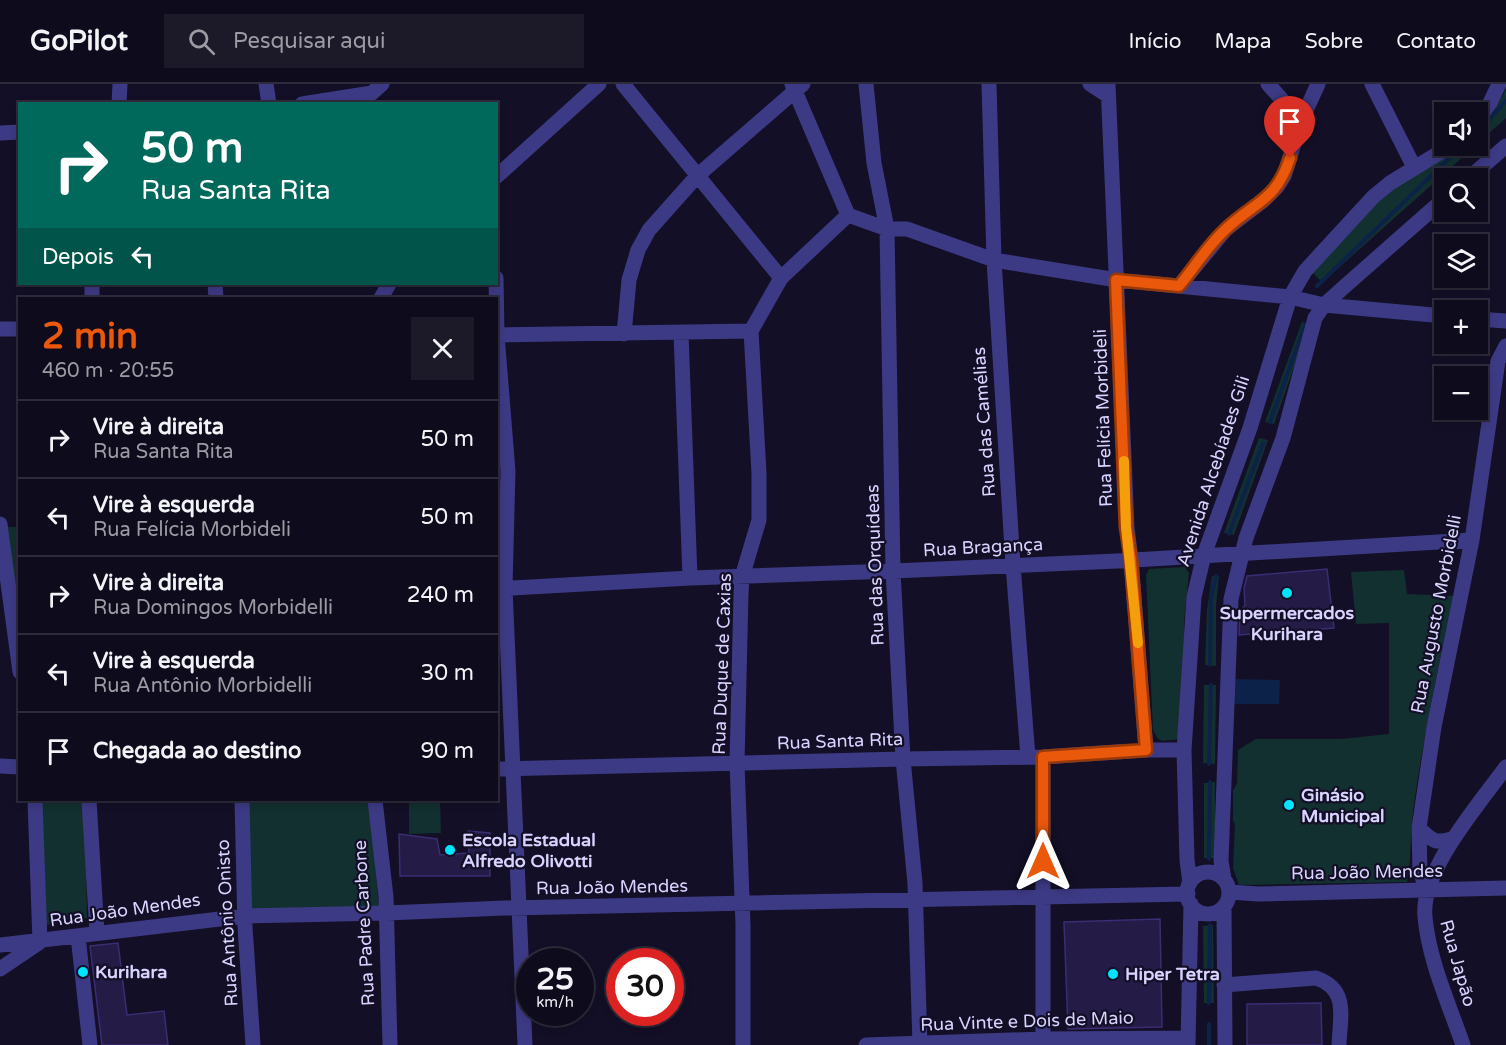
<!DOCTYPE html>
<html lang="pt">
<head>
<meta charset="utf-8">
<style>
	:root { --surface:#0e0b1c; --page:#1c1929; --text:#f1f3f6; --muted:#9b9ba3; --line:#2e2b3b; --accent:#ea580c }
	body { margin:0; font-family:"Varela Round",sans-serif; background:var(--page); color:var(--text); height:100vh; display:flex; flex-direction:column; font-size:22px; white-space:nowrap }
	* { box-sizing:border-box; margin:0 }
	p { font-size:20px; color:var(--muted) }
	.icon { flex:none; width:33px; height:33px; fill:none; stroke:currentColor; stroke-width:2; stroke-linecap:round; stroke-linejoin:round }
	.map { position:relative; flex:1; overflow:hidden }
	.panel { position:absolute; left:18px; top:213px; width:480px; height:504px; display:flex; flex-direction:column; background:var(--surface); border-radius:0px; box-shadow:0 3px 9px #0003,0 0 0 2px var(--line) }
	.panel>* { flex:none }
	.guide { position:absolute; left:18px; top:18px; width:480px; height:183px; border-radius:0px; box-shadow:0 3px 9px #0003,0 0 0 2px var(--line); background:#00695c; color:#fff; overflow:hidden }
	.tools { position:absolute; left:1434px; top:18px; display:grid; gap:12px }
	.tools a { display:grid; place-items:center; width:54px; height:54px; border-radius:0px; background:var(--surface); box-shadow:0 3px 9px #0003,0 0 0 2px var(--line); font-size:30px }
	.speed { position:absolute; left:516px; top:864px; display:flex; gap:12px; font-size:30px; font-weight:700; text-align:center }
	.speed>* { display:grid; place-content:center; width:78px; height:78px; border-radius:50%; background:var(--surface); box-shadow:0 3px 9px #0003,0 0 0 2px var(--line); line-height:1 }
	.speed small { font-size:15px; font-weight:400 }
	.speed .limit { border:9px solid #d22; background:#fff; color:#111 }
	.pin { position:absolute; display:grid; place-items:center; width:51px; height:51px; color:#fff; margin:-62px -26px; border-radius:50% 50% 50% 0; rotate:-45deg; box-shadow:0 0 6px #0007 }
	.pin .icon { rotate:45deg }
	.me { position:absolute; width:66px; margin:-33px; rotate:0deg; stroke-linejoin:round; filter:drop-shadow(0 0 4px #0008) }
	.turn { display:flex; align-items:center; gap:21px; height:126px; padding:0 24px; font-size:27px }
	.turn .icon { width:78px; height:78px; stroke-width:2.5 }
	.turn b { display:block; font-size:42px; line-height:51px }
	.then { display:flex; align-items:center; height:57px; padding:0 24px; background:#0003; gap:12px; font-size:22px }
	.round { display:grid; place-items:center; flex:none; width:63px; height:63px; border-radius:0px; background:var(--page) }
	.head { display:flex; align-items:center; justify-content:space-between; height:102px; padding:0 24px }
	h1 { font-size:36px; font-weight:700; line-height:45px; color:var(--accent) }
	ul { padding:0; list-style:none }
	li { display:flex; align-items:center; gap:18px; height:78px; padding:0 24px; border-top:2px solid var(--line) }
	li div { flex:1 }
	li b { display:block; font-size:22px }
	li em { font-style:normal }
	header { display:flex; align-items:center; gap:36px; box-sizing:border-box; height:84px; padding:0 30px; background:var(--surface); border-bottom:2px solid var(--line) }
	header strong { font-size:28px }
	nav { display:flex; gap:33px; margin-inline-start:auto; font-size:21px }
	.search { width:420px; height:54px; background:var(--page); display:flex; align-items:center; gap:15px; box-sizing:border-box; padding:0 21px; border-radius:0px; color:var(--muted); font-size:22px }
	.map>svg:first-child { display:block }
</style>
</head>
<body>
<header>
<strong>GoPilot</strong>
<div class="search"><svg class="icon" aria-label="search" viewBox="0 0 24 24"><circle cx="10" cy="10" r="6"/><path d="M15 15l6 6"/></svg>Pesquisar aqui</div>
<nav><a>Início</a><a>Mapa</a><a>Sobre</a><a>Contato</a></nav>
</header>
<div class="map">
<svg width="1506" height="961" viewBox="0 0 1506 961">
	<rect width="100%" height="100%" fill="#130f26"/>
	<!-- green -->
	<path fill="#12302f" d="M1506,5V34L1478,59V45L1493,29Z
		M1457,62H1475L1324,197L1320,196L1311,187L1377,113L1439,77Z
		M1302,238L1309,240L1274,340L1265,338Z
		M1259,354L1268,356L1234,451L1224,449Z
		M8,443H19V535Z
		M1185,483L1189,489L1184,538V647L1180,655L1163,657L1158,655L1153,646L1146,491L1149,485Z
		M1404,486L1407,510L1454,512C1438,581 1424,650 1414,720C1410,746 1412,772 1407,798L1239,801L1233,784L1235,740L1233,737V706L1237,700L1238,666L1256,655H1341L1389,650V539L1356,540L1351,488Z
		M1212,492H1219L1216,521V582L1205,581L1207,526Z
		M1204,601H1216L1215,680L1203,679Z
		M1215,698V774H1204V699Z
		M40,716H85L87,834L46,841Z
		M247,716H369L379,825L248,827Z
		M409,716H440L441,749L409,750Z
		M1213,841L1214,919H1204L1203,842Z"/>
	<!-- water -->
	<path fill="#0c2248" d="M1231,595L1280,596L1279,620H1230Z"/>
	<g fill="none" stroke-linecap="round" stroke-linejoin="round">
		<!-- stream -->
		<path stroke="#0c2248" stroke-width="4" d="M1478,47L1506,17
			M1317,202L1462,62
			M1270,338L1305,241
			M1229,450L1263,359
			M1210,581L1211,514L1216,492
			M1209,680L1211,601
			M1209,775L1210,698
			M1209,919L1210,841
			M1209,961V940"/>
	</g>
	<!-- building -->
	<path fill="#241b47" stroke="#3b2d73" stroke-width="1.5" d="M1327,485L1334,544L1239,551L1240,528L1245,521L1244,504L1247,492Z
		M468,747L490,749V792H400L399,750L437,755L440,771L469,769Z
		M1160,835L1162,943L1068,945L1064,838Z
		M118,859L127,931L164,927L168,961H102L90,862Z
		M1321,919L1322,961H1247V920Z"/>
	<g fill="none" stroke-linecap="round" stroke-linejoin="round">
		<!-- minor -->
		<path stroke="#3d3a85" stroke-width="15" d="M266,0L269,20
			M623,0L781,194
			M792,0L848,131
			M866,0L874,79L887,145L893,487L903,675L915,799L920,961
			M989,0L994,176L1013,481L1028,673
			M1090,0L1107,11
			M1108,0L1127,443L1131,476L1146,666
			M1268,0L1301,37
			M1372,0L1414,83
			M119,20L120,0
			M302,20L372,9L382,0
			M1478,36L1490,19L1499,0
			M0,49L20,48
			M496,93L599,0
			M1469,94L1506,62
			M848,131L887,145H907L994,176L1117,196L1290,213L1324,221L1444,232
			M496,194L497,251L508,387L505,504L525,961
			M215,200L216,214
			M1179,202L1226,145L1264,116L1277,103L1284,92L1301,37L1318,0
			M92,214V200
			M381,214L389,200
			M1478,235L1506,237
			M0,245H20
			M681,249L690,494
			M624,250L629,196L638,166L649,146L697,92L803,0
			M496,251L751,247
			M0,440L20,588
			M496,505L690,494L893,487L1117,477L1472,456
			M0,682L20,683
			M496,685L903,675L1043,673L1146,666H1184
			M35,716L40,858
			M89,716L97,849
			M242,716L245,843L253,961
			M375,716L386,813L390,961
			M1419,744C1433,758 1436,760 1454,754
			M1187 809a21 21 0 1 1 42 0a21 21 0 1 1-42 0Z
			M1224,795L1221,777L1231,515L1246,454L1283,354L1315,234L1324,221L1344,203L1444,115
			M1190,799L1187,776L1184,666L1194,513L1204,471L1250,344L1290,213L1305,187L1373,113L1390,99L1439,69L1449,62
			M1427,807L1420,787L1419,744L1434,643L1472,456L1498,277L1506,262
			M1229,808L1258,810L1506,804
			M1224,823L1225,961
			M78,852L90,961
			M0,861L245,832L387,829L505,824L1188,810
			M0,885L40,858
			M1224,901L1316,894C1349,905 1340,933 1339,961
			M1043,955V673
			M743,961V841L737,679L741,510L742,493L759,436V389L751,247L781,194L848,131
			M866,961L1043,955L1188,954
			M1188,961L1191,820
			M1463,961C1449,920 1429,877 1425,833C1420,787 1480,719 1506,683"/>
	</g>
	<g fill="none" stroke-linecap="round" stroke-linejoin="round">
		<!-- route casing -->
		<g stroke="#983908" stroke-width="15">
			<path id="route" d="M1043,777V673L1146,666L1131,476L1126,443L1116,196L1179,202C1195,183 1208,161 1226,145C1256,117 1276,117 1290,74"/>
		</g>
		<!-- route -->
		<use href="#route" stroke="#ea580c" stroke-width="10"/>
		<!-- slow -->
		<path stroke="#f59e0b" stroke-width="10" d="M1124,377L1126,443L1138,559"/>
	</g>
	<!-- markers -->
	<g fill="#00e5ff" stroke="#130f26" stroke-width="2">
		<circle cx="1287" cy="509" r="6"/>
		<circle cx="1289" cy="721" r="6"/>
		<circle cx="450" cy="766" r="6"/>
		<circle cx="83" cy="888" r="6"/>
		<circle cx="1113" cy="890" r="6"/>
	</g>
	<g text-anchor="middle" stroke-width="4.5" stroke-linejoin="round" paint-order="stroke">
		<!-- street labels -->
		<g font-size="18" fill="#d9d4ff" stroke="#130f26">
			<text transform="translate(1103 334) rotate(-92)" y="6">Rua Felícia Morbideli</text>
			<text transform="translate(984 338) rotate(-94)" y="6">Rua das Camélias</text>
			<text transform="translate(1213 387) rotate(-72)" y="6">Avenida Alcebíades Gili</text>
			<text transform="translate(983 463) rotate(-3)" y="6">Rua Bragança</text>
			<text transform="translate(875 481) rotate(-92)" y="6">Rua das Orquídeas</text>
			<text transform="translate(1436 530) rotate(-79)" y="6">Rua Augusto Morbidelli</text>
			<text transform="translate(722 580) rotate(-88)" y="6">Rua Duque de Caxias</text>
			<text transform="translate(840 657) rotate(-2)" y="6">Rua Santa Rita</text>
			<text transform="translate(1367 788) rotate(-1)" y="6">Rua João Mendes</text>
			<text transform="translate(612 803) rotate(-1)" y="6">Rua João Mendes</text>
			<text transform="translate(125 826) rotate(-8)" y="6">Rua João Mendes</text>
			<text transform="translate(227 839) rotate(-93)" y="6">Rua Antônio Onisto</text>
			<text transform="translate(364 839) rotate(-93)" y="6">Rua Padre Carbone</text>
			<text transform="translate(1458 879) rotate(74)" y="6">Rua Japão</text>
			<text transform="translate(1027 937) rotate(-2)" y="6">Rua Vinte e Dois de Maio</text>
		</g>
		<!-- poi labels -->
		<g font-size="18" font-weight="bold" fill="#d9d4ff" stroke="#130f26" text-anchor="start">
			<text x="1287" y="535" text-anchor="middle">Supermercados<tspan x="1287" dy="21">Kurihara</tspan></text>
			<text x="1301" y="717">Ginásio<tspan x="1301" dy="21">Municipal</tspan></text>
			<text x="462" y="762">Escola Estadual<tspan x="462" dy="21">Alfredo Olivotti</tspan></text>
			<text x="95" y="894">Kurihara</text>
			<text x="1125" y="896">Hiper Tetra</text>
		</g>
	</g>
</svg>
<div class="tools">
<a><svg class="icon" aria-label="sound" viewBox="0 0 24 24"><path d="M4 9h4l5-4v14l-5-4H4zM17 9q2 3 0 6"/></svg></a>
<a><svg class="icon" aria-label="search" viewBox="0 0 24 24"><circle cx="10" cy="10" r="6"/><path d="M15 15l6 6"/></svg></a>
<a><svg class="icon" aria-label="layers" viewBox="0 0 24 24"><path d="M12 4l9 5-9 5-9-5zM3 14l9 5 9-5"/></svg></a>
<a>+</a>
<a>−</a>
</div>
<div class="speed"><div>25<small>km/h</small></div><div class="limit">30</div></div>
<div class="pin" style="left:1290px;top:74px;background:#d93025"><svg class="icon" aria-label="arrive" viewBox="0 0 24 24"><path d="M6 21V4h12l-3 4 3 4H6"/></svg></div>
<svg class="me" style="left:1043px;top:777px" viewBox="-20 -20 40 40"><path d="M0-17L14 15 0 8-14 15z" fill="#ea580c" stroke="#fff" stroke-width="4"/></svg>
<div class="guide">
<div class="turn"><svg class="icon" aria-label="right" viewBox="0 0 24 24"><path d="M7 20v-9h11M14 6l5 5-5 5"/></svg><div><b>50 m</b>Rua Santa Rita</div></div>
<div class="then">Depois<svg class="icon" aria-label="left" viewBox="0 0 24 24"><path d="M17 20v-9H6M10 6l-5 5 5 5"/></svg></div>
</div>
<section class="panel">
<div class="head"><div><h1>2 min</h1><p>460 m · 20:55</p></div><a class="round"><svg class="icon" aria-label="close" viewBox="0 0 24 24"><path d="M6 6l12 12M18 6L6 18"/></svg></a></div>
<ul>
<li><svg class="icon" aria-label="right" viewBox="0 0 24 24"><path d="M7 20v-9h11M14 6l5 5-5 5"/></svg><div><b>Vire à direita</b><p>Rua Santa Rita</p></div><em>50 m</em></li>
<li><svg class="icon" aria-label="left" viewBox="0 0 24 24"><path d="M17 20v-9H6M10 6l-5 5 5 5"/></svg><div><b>Vire à esquerda</b><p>Rua Felícia Morbideli</p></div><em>50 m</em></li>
<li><svg class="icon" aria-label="right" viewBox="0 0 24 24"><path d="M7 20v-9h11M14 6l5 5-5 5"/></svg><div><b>Vire à direita</b><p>Rua Domingos Morbidelli</p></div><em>240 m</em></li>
<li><svg class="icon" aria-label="left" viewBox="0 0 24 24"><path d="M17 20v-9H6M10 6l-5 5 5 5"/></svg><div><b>Vire à esquerda</b><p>Rua Antônio Morbidelli</p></div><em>30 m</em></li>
<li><svg class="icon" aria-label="arrive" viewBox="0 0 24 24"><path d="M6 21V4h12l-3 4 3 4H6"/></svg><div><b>Chegada ao destino</b></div><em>90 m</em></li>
</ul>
</section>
</div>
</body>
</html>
